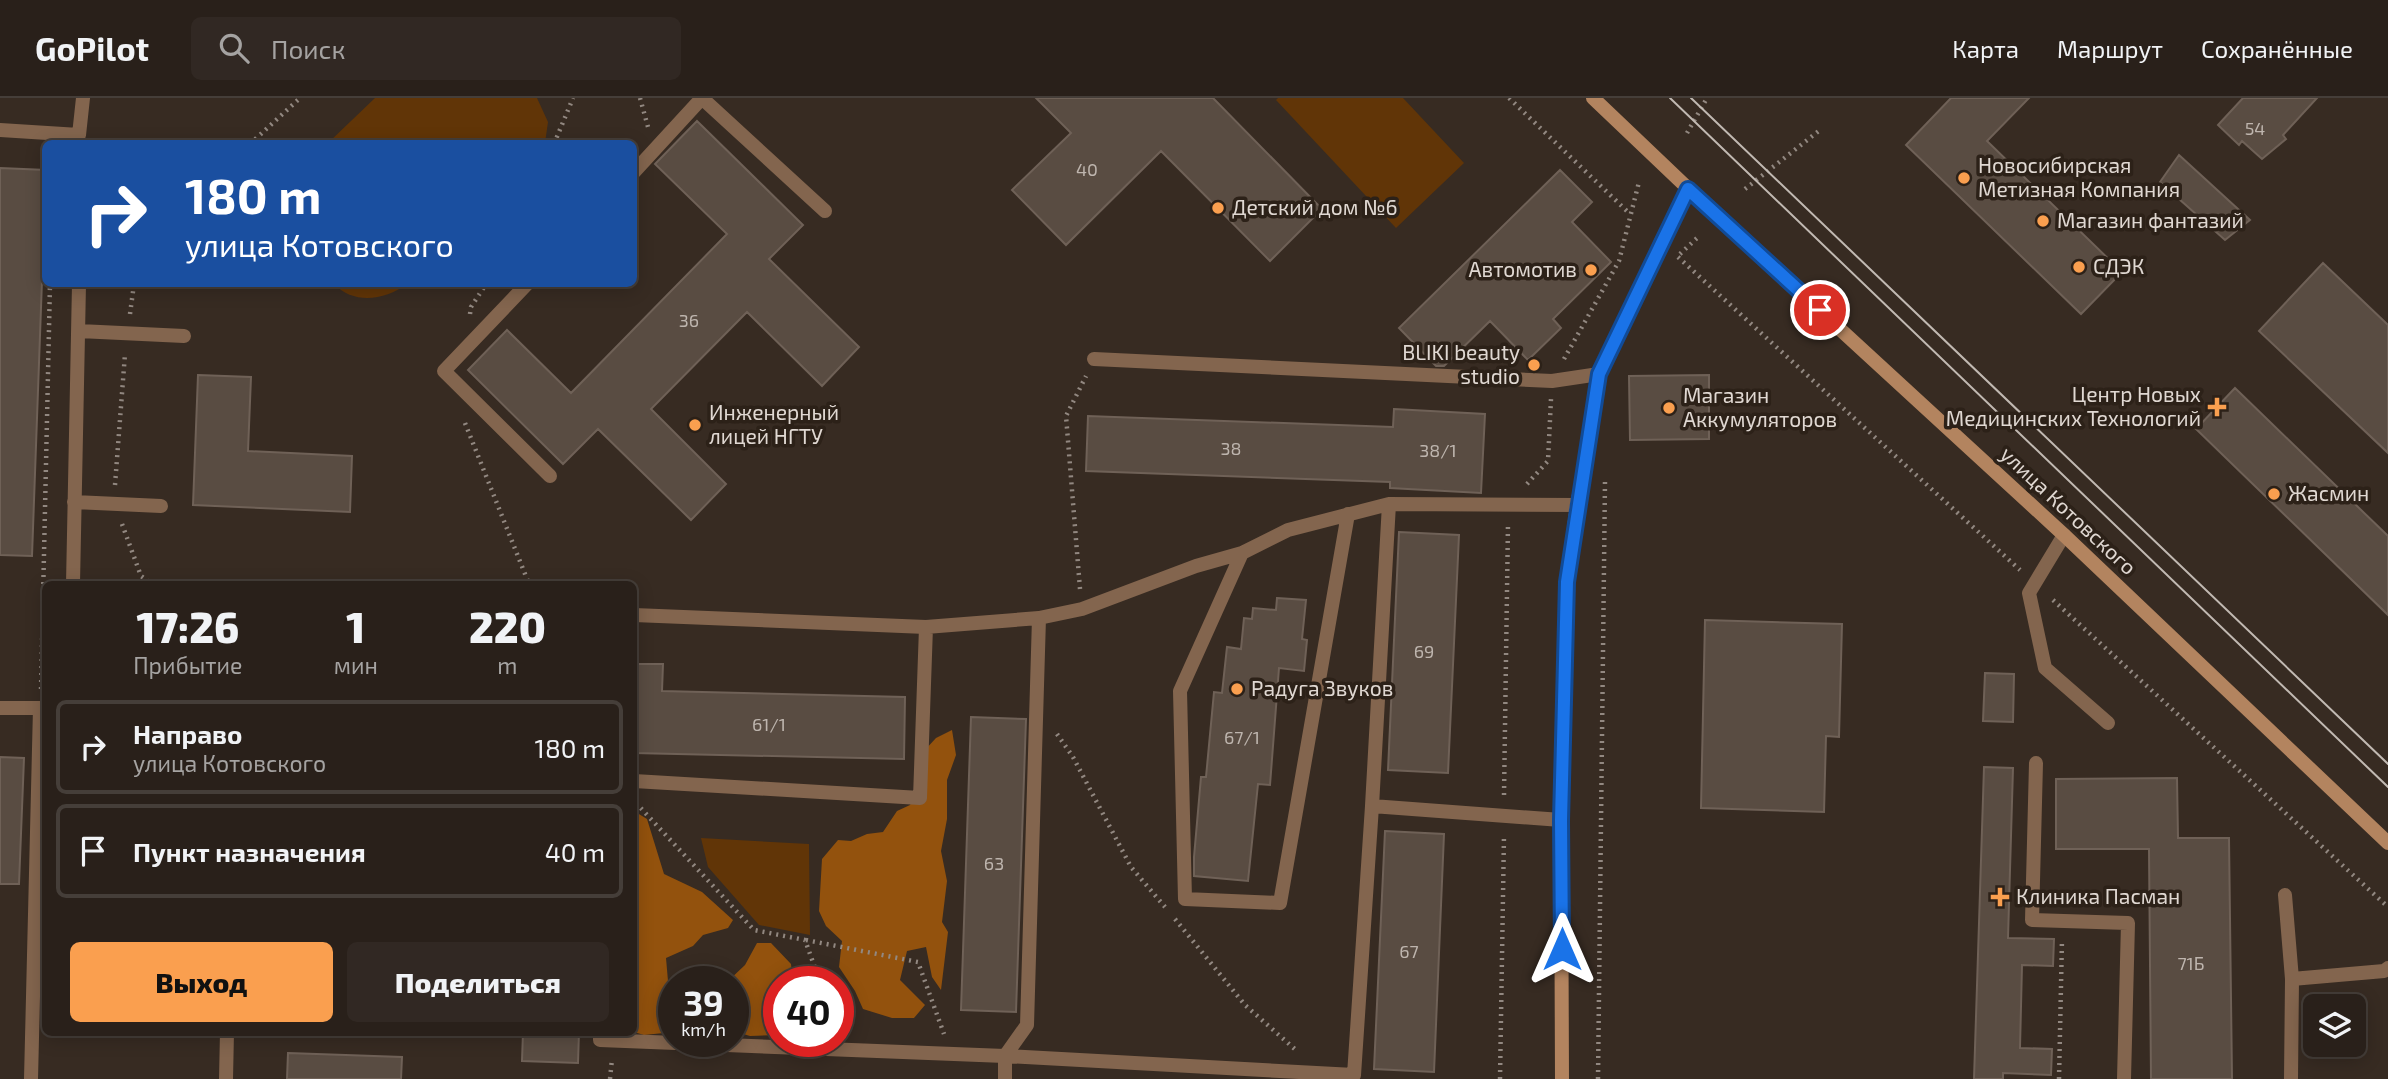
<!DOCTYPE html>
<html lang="ru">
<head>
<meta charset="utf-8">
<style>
	:root { --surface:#29201a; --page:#312823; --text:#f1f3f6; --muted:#a5a3a2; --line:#453e39; --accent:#fa9f4f }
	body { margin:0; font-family:"Exo 2",sans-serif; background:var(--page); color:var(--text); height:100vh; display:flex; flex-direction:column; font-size:26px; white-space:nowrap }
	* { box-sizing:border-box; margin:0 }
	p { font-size:23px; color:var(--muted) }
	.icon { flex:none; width:38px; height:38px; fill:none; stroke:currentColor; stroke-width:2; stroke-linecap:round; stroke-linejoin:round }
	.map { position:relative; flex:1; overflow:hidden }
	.details { position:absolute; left:42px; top:483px; width:595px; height:455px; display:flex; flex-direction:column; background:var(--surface); border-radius:10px; box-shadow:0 4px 18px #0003,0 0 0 2px var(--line) }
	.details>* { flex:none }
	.guide { position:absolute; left:42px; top:42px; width:595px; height:147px; border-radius:10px; box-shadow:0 4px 18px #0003,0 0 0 2px var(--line); background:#1a4fa0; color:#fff; overflow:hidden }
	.tools { position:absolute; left:2303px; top:896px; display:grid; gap:14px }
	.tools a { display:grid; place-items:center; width:63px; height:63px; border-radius:10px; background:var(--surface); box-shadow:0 4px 18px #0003,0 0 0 2px var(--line); font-size:35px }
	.speed { position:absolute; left:658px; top:868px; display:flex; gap:14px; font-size:35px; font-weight:700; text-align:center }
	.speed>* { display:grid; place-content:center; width:91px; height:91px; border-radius:50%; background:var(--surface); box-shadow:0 4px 18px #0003,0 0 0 2px var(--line); line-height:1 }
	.speed small { font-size:18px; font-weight:400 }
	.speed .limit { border:10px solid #d22; background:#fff; color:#111 }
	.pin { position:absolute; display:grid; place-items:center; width:60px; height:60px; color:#fff; margin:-30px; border:4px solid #fff; border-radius:50%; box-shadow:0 2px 7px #0007 }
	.me { position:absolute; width:77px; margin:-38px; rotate:0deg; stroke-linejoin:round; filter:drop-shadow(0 0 5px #0008) }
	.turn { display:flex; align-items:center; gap:24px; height:147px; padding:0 28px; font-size:32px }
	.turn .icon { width:91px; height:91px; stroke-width:2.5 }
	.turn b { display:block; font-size:49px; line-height:60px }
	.eta { display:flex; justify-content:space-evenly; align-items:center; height:119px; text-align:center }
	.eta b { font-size:42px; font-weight:800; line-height:49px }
	.action { display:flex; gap:14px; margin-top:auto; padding:14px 28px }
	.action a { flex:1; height:80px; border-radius:10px; background:var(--accent); color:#111; font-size:28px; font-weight:800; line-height:80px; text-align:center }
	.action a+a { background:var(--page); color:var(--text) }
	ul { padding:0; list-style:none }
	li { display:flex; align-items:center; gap:21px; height:94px; margin:0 14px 10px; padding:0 14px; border:4px solid var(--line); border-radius:10px }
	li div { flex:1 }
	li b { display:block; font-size:26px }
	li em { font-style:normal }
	header { display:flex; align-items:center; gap:42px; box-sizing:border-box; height:98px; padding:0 35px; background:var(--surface); border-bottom:2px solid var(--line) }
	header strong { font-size:33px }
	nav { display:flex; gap:38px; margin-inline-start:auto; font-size:24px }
	.search { width:490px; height:63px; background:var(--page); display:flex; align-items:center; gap:18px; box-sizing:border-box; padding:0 24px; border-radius:10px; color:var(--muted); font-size:26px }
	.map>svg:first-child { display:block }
</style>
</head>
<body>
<header>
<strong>GoPilot</strong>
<div class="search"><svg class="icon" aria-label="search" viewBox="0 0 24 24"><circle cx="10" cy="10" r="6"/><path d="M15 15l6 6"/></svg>Поиск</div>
<nav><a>Карта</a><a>Маршрут</a><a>Сохранённые</a></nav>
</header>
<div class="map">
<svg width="2388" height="981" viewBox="0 0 2388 981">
	<rect width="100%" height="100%" fill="#372b22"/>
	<!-- green -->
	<path fill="#613507" d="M375,0H537L548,24L545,45H328Z
		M1278,0H1403L1464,65L1396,130L1276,2Z
		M334,186H407C385,202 354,207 334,186Z
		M701,740L809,746L810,837L759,827L708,769Z"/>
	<!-- forest -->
	<path fill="#93520d" d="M952,632L956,657L947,682V721L941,753L947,783L942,824L948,834L941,892L932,879L926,849L907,853L900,882L925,907L914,920H892L863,911L855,893L839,869L842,843L826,828L819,813L822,761L838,742L851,743L867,736L883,734L897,713L910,707L918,694L924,653L936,640Z
		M634,713L647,721L664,776L702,794L733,822L728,830L703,837L693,848L666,860L668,883L674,895V934L644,937L634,934V864L636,851V832L634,831Z
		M757,845H771L791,866L793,884H779V937L750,938L733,933V884H727L745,867Z"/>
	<!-- building -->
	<path fill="#594c42" stroke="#6f6157" stroke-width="2" d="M1036,0H1213L1322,111L1270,163L1161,53L1066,147L1012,92L1071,35Z
		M1951,0H2029L1987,43L2122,174L2081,216L1906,47Z
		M2243,0H2317L2283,37L2286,41L2262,61L2242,43L2239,47L2218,27Z
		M697,23L803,127L769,161L859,249L822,288L747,214L651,311L726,386L691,422L598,331L563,366L468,272L507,232L571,295L727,136L655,66Z
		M2179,57L2250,122L2225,142L2160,84Z
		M0,70L46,72L32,458L0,457Z
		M1560,72L1592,104L1572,124L1611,164L1553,221L1561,230L1528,262L1490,223L1444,268H1436L1399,230Z
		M2323,165L2388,227V355L2259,233Z
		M198,277L251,279L248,353L352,358L350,414L193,407Z
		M1709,277V341L1630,342L1629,278Z
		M2235,290L2388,438V517L2196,331Z
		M1394,311L1485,316L1481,395L1390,390V384L1086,373L1088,318L1393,329Z
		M1399,434L1459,437L1448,675L1388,672Z
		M1277,500L1306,502L1302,541L1307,542L1304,573L1279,570L1270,687L1258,686L1248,783L1194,778V759L1201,679H1206L1214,594L1222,595L1227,549L1241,551L1244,520L1252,521L1253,510L1276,512Z
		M1705,522L1842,526L1839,639L1826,638L1824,714L1701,710Z
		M634,566H663L662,593L905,599L904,661L634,655Z
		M1985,575L2014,576L2013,624L1983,623Z
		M971,619L1026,621L1016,914L961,912Z
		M0,659L24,660L19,786H0Z
		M1984,669L2013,670L2008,840L2054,841L2053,868L2022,867L2020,950L2052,951L2051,977L2003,975V981H1974Z
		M2177,680L2178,740H2229L2232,981H2151L2149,751H2056V681Z
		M1385,733L1444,736L1434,974L1374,971Z
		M523,934H579L578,965L522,963Z
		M288,955L402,959L401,981H287Z"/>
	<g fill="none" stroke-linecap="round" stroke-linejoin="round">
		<!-- path -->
		<path stroke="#928881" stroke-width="4.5" stroke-dasharray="2 5" stroke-linecap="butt" d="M640,0L648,29
			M1509,0L1630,116
			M1687,35L1707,0
			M250,46L300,0
			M554,46L573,0
			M1745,91L1820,32
			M1680,156L1697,140
			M1678,159L2020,472
			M130,216L134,186
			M470,216L471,209L486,186
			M1564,261L1619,163L1639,84
			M465,325L529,486
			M1527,386L1548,363L1551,301
			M115,387L125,256
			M122,426L141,478L152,486
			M1080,491L1066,318L1086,278
			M2053,502L2388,809
			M41,591L50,186
			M1057,636L1073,659L1131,769L1165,809
			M1504,697L1508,425
			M636,705L754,832L805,842L820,884
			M1175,821L1245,907L1297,953
			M806,842L918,864L944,936
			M610,981L612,961
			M1500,981L1504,737
			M1598,981L1605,383
			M2059,981L2062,841"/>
		<!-- lane -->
		<path stroke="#83654e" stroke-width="14" d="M703,1L825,113
			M0,32L79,37L83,0
			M634,74L702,0
			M527,186L444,273L550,378
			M79,233L184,238
			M1094,261L1552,283L1599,276
			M74,404L161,408
			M2064,437L2029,495L2045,570L2108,625
			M1242,455L1180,593L1185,801L1280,805L1348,416
			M73,486L79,186
			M634,517L926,529L1039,520L1082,511L1196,468L1242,455L1288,432L1389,406
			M0,610H46
			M2036,665L2032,822L2128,825L2124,981
			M634,683L920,700L926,529
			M1372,708L1389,406L1577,407
			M2285,797L2292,881L2291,981
			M2292,881L2384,873L2388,870
			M600,934V942L1005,958V981
			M1005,958L1354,977L1372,708L1561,722
			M1005,958L1027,927L1039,520
			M31,981L40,610
			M226,981L227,934"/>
		<!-- secondary -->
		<path stroke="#b3845f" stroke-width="14" d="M1593,0L1718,119L2064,437L2388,745
			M1562,981L1561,722L1567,484L1577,407L1587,355L1599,276L1661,144L1688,91"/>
		<!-- tram -->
		<path stroke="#c1b9b2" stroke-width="2" d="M1670,0L2388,689
			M1691,0L2388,666"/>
	</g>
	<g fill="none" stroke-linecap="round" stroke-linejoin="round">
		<!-- route casing -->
		<g stroke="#114b97" stroke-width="18">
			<path id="route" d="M1562,851L1561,722L1567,484L1599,276L1688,91L1820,212"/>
		</g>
		<!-- route -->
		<use href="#route" stroke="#1a73e8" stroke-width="12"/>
	</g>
	<!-- markers -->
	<g fill="#fa9f4f" stroke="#2c2118" stroke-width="2.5">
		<circle cx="1964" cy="80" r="7"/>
		<circle cx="1218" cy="110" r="7"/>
		<circle cx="2043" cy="123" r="7"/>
		<circle cx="2079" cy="169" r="7"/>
		<circle cx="1591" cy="172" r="7"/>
		<circle cx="1534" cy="267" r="7"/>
		<path d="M2213.5 298.5h7v7h7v7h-7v7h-7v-7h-7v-7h7z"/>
		<circle cx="1669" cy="310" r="7"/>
		<circle cx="695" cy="327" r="7"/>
		<circle cx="2274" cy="396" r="7"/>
		<circle cx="1237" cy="591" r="7"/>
		<path d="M1996.5 788.5h7v7h7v7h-7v7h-7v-7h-7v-7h7z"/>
	</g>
	<g text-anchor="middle" stroke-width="7" stroke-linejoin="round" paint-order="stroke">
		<!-- number labels -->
		<g font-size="18" fill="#beb5ae">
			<text x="2255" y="37">54</text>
			<text x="1087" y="78">40</text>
			<text x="689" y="229">36</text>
			<text x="1231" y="357">38</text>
			<text x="1438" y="359">38/1</text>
			<text x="1424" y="560">69</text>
			<text x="769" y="633">61/1</text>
			<text x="1242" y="646">67/1</text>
			<text x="994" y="772">63</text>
			<text x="1409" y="860">67</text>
			<text x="2191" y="872">71Б</text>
		</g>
		<!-- poi labels -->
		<g font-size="21" fill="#e0d8d2" stroke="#2c2118" text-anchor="start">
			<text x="1978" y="75">Новосибирская<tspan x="1978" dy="24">Метизная Компания</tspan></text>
			<text x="1232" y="117">Детский дом №6</text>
			<text x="2057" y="130">Магазин фантазий</text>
			<text x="2093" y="176">СДЭК</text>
			<text x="1577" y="179" text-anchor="end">Автомотив</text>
			<text x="1520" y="262" text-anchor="end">BLIKI beauty<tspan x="1520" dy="24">studio</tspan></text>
			<text x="2201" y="304" text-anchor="end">Центр Новых<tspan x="2201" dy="24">Медицинских Технологий</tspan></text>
			<text x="1683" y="305">Магазин<tspan x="1683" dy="24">Аккумуляторов</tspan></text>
			<text x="709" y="322">Инженерный<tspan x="709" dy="24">лицей НГТУ</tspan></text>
			<text x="2288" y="403">Жасмин</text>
			<text x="1251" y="598">Радуга Звуков</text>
			<text x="2016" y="806">Клиника Пасман</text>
		</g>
		<!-- street labels -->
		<g font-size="21" fill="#e0d8d2" stroke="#2c2118">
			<text transform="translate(2068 413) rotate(43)" y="7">улица Котовского</text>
		</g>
	</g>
</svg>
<div class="tools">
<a><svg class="icon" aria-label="layers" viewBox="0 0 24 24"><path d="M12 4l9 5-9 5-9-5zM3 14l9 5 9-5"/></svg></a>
</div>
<div class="speed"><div>39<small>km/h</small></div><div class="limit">40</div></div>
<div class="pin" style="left:1820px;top:212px;background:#d93025"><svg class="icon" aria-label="arrive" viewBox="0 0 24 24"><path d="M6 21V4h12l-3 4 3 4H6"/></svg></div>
<svg class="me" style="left:1562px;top:851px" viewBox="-20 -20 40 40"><path d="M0-17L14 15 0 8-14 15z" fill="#1a73e8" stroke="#fff" stroke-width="4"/></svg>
<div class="guide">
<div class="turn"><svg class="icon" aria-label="right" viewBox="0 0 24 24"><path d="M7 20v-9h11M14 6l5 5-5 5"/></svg><div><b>180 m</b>улица Котовского</div></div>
</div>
<section class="details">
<div class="eta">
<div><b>17:26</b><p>Прибытие</p></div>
<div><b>1</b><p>мин</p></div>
<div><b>220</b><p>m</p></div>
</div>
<ul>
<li><svg class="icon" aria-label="right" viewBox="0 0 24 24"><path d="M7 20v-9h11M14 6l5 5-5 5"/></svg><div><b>Направо</b><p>улица Котовского</p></div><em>180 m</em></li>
<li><svg class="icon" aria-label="arrive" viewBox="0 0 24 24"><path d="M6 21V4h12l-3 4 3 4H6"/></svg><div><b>Пункт назначения</b></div><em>40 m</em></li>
</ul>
<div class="action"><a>Выход</a><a>Поделиться</a></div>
</section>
</div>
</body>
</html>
